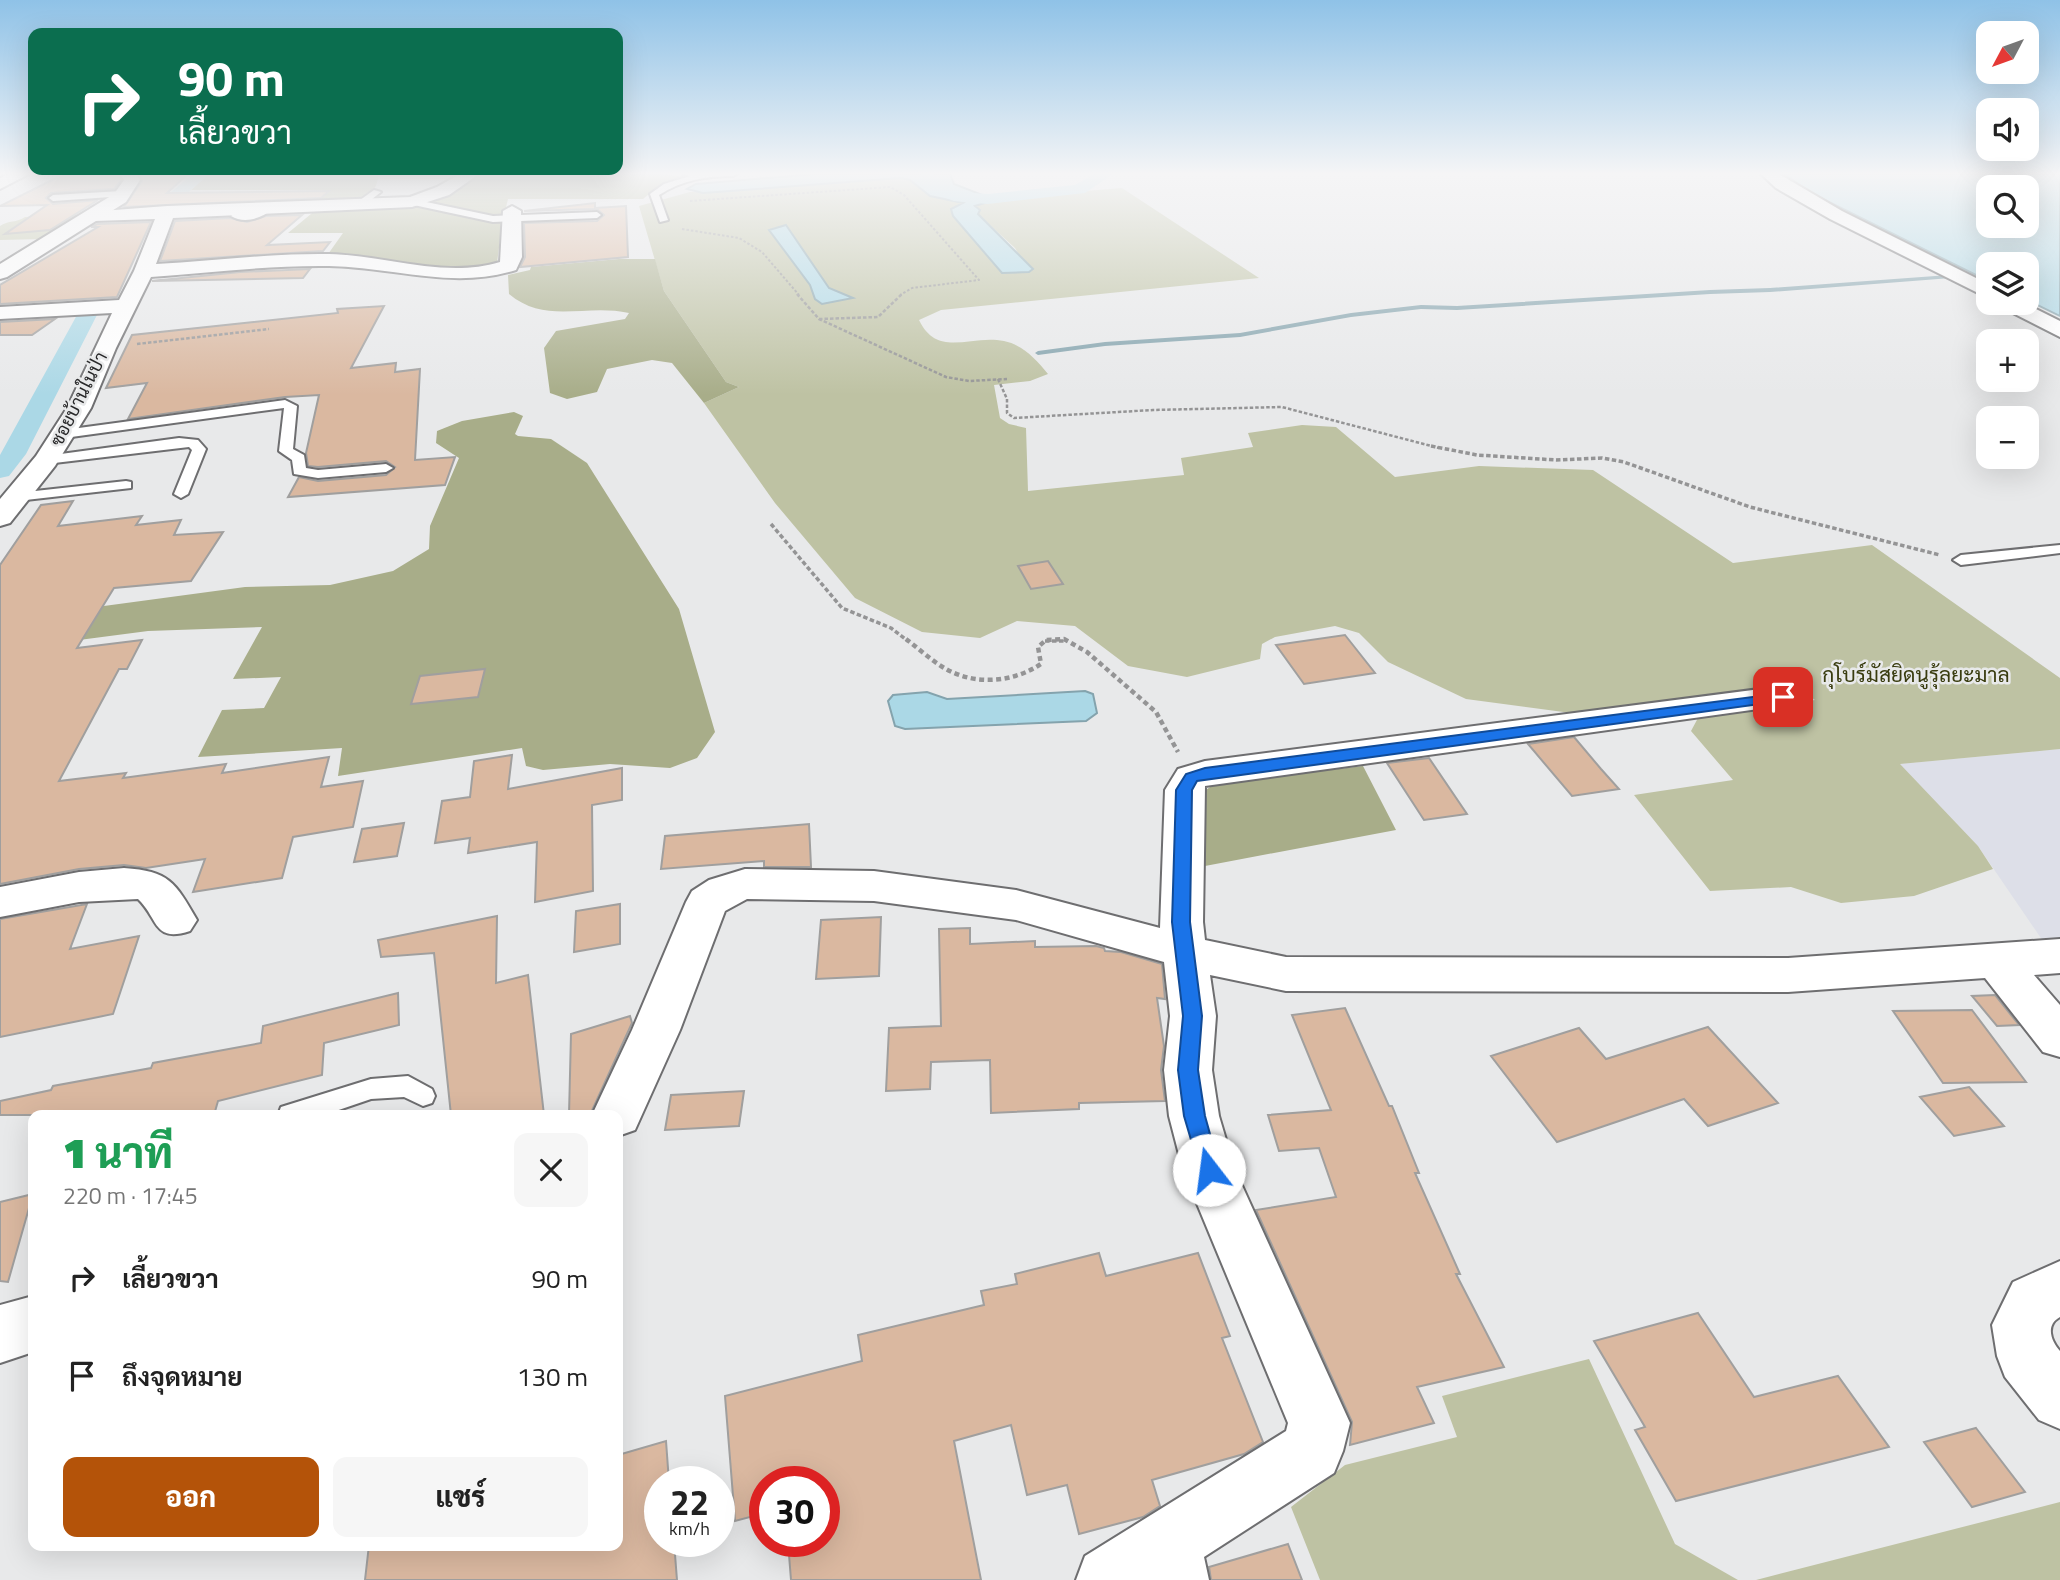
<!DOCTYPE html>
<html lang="th">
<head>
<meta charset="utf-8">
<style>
	:root { --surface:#fff; --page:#f6f6f6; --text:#222; --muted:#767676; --accent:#b45309 }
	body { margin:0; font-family:"Titillium Web",Sarabun,sans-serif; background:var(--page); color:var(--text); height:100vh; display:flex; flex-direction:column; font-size:26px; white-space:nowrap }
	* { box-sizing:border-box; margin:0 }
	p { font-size:23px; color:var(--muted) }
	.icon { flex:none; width:38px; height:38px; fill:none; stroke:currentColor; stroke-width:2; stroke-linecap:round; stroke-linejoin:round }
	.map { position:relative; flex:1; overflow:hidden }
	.panel { position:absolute; left:28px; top:1110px; width:595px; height:441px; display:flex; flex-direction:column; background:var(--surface); border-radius:14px; box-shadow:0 7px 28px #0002 }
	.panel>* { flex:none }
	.top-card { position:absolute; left:28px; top:28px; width:595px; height:147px; border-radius:14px; box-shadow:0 7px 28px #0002; background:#0b6e4f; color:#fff; overflow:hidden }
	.needle { width:46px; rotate:229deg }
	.buttons { position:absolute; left:1976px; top:21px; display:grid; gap:14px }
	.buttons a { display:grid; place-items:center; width:63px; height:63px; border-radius:14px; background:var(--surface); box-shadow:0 7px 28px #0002; font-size:35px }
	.speed { position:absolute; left:644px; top:1466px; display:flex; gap:14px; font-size:35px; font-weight:700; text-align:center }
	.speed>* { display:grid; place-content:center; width:91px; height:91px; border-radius:50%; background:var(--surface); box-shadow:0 7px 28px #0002; line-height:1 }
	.speed small { font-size:18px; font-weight:400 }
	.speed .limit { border:10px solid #d22; background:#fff; color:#111 }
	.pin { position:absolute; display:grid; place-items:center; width:60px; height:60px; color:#fff; margin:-30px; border-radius:14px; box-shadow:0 4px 10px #0006 }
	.me { position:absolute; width:77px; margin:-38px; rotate:345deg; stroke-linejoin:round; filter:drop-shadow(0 0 5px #0008) }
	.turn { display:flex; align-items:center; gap:24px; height:147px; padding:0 35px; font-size:32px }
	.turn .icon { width:91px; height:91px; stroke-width:2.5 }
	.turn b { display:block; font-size:49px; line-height:60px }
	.round { display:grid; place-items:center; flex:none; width:74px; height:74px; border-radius:14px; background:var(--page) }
	.head { display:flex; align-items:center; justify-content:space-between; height:119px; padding:0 35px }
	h1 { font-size:42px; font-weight:800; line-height:52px; color:#1e9e55 }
	.primary-button { display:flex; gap:14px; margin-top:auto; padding:14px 35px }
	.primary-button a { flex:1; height:80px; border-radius:14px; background:var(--accent); color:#fff; font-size:28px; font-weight:800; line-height:80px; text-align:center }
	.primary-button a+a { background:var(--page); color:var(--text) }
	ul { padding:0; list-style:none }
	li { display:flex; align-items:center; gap:21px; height:98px; padding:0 35px }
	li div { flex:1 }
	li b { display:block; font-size:26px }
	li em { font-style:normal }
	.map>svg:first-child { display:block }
</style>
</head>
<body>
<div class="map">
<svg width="2060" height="1580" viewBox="0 0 2060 1580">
	<rect width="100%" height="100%" fill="#e8e9ea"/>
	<!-- built -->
	<path fill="#dddfe8" d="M2060,749V946L2047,947L1978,846L1899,764Z"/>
	<!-- green -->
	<path fill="#bec2a3" d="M901,178L910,180L930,196L964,203L1002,273L1029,272L1015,248L978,214L980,210L974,206L1011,197L1122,188L1259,278L941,310L919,320C938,359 970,334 1004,341C1023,345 1036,359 1048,374L1030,381L994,385L1000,418L1009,424L1026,428L1028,491L1184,475L1181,458L1253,447L1248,433L1302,425L1336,427L1395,477L1479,466L1593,470L1733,563L1872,545L2060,678V749L1900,764L1978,846L1993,869L1914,896L1841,903L1791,887L1710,891L1634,795L1733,780L1691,731L1698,718L1815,700L1797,686L1571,713L1466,699L1388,662L1359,633L1335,626L1275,637L1262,644L1260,659L1187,677L1128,666L1075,626L1017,621L980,638L922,632L855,598L775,503L704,403L739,387L726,382L664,291L639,206L690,192Z
		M81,215L43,239L0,240V226C8,220 17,223 25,217Z
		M1589,1359L1675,1544L1738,1580H1320L1291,1507L1345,1465L1457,1437L1442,1396Z
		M2060,1502V1580H1756Z"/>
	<!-- forest -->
	<path fill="#a8ad89" d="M209,174H378C379,206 336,203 314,204L328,190H191Z
		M481,174H660L688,177L660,185L643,199H508L502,224L497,263C460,280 368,262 326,257L343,233H288L317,209L432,200L457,191Z
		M619,259H655L664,291L726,382L739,387L704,403L672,363L652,360L607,369L597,392L567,399L550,393L544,348L556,331L625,319L629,313C586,303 546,325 509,294L508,275L530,270L531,267Z
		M514,412L523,416L515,434L518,436L551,439L587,463L679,609L715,732L697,758L670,768L610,764L543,770L526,766L522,748L338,776L342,748L198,757L222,710L264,708L281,677L233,679L262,627L148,631L56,643L0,620L245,587L330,585L393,571L429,549L430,526L459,458L436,443L437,431L462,421Z
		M1363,766L1396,830L1205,866L1198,796L1214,784Z"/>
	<!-- water -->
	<path fill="#abd8e6" stroke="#84a3ad" stroke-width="2" fill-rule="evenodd" d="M816,174H950L954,184L990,198L988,202L975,206L980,210L978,214L1033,269L1029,272L1002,273L953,216L951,209L963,203L930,196L910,180L901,178L703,193L687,189L696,184Z
		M1785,174H2060V316L2027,300L2026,264H1988V281L1809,192ZM1988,187H2026V226H1988Z
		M786,225L829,288L853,298L822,304L815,299L810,285L769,230Z
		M1085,691L1093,694L1097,713L1086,721L905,729L895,726L888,701L893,695L927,692L947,699Z"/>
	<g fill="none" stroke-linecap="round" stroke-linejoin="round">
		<!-- stream -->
		<path fill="#84a3ad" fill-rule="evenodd" d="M1949,275L1952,277L1951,278L1770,292L1710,294L1457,310L1421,309L1351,317L1240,337L1105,346L1038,355L1035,353L1038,351L1105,342L1240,333L1351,313L1421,305L1457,306L1710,290L1770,288Z"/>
		<!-- canal -->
		<path fill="#abd8e6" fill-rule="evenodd" d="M193,174H209L166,212H154L152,209L154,206Z
			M920,174H934L946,188L957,192L988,194L1075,185L1094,174H1113L1085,193L988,204L954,201L936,194Z
			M87,309L97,315L26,454L9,476L0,478V455L77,315Z"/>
	</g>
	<!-- building -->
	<path fill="#dab8a0" stroke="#a09f9e" stroke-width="2" d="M64,174H117L121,180L114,189L51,193L46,198L53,204L98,200L50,230L5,234L47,205L0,206Z
		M139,174H188L167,193L329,191L321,198L124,207L142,181Z
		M595,203V208L626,206L628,257L520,267L525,257L524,223L597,221L604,215L597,209L524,211Z
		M302,215L267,245L330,242L323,251L160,261L175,221L230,218L247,222L266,216Z
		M151,222L117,297L0,304V285L98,227H91L97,224Z
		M310,269L303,278L152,281L240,272Z
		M384,306L351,368L396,363L395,372L420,369L415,460L455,457L445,485L288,497L299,477L318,481L386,475L395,467L386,461L318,467L308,466L306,453L319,395L285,397L128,419L147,383L106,388L132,335L338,313L337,309Z
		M55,319L32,335H0V322Z
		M73,501L58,526L142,516L136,525L181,520L174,535L223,532L191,581L114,588L77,648L142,640L127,669H119L59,781L126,773L123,778L226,764L222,773L329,757L321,787L363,781L353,827L293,837L282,878L193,892L205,859L146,868L124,865L79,869L0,884V565L41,505Z
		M1048,561L1063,584L1031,589L1018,566Z
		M1345,635L1375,673L1304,684L1276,645Z
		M485,669L478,697L411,704L420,676Z
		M1574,737L1601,769L1619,789L1572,796L1528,744Z
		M512,755L508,789L622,768V800L592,805L593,891L535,902L537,842L468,853L470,838L435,843L442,801L470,797L474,761Z
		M1429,758L1467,814L1424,820L1387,763Z
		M404,823L397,856L354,862L362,829Z
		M809,824L811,867H764V861L661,869L665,836Z
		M87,904L70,949L139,936L113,1014L0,1037V919Z
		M620,904V944L574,952L576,911Z
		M497,916L496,983L528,975L544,1115H451L434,953L381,957L378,940Z
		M881,917L879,976L816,979L821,920Z
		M970,928V944L1035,941V947L1096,946L1104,948L1105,951L1121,952L1162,964L1165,999L1157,998L1164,1046L1161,1070L1165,1101L1079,1103V1109L991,1113L990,1060L931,1062L930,1089L886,1091L889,1028L941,1026L939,929Z
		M398,993L399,1025L324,1043L322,1075L218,1101L214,1115H0V1101L51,1090L53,1086L151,1068L153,1063L261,1043L263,1026Z
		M1995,995L2019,1025L1997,1026L1972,996Z
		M1345,1008L1389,1106H1392L1419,1173H1415L1460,1274H1456L1504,1367L1417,1387L1434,1423L1350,1445L1352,1422L1256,1210L1336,1197L1319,1148L1279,1151L1268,1115L1331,1110L1292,1015Z
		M1972,1010L2026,1082L1943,1083L1893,1011Z
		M630,1016L632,1023L590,1115H569L571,1034Z
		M1708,1027L1778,1103L1708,1126L1684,1099L1557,1142L1491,1056L1579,1028L1606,1059Z
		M1969,1087L2004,1126L1954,1136L1920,1097Z
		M744,1091L739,1126L665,1130L671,1095Z
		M33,1194L8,1282L0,1281V1202Z
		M1099,1253L1106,1276L1198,1253L1230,1336L1222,1338L1263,1442L1244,1454L1152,1480L1160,1506L1143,1517L1079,1534L1067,1485L1027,1495L1011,1425L954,1441L981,1580H791L788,1542H824V1482H765V1513L735,1521L725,1396L862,1361L858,1335L984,1305L981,1291L1017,1284L1015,1274Z
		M1698,1313L1754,1397L1838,1376L1889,1447L1676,1501L1635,1430L1645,1427L1594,1341Z
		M1976,1428L2025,1492L1972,1507L1924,1442Z
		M666,1441L669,1482H660V1542H674L677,1580H365L369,1545H618V1455Z
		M1288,1544L1302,1580H1211L1209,1567Z"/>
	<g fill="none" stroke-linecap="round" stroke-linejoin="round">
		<!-- service casing -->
		<g stroke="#6e6e70" stroke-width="4">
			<path id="service" d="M683,174H737L733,176C706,176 682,180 659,195L668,220L660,222L650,194L664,184L690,176Z
				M374,190L381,192L362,207H356V203Z
				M122,191L125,196L53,201L49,198L53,195Z
				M412,199L493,216L597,212L601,215L597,218L493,222L409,204L408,202Z
				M269,205L273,208C262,219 244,224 231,216L235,213H256Z
				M285,400L297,406L293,449L304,455L306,468L318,470L386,464L393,468L386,472L318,478L294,474L292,460L279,451L284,408L64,438L58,434L64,430Z
				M179,438L198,440L206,449L188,494L181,498L174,494L192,450L189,447L46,464L39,460L46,456Z
				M126,481L131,482V488L17,501L10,497L17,493Z
				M2060,545V553L1961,565L1953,560L1961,555Z
				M408,1076L432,1089L435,1096L432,1103L423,1106L404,1097L371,1099L324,1115H278L281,1107L371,1079Z"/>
		</g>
		<!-- minor casing -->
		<g stroke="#6e6e70" stroke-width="4">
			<path id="minor" d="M8,174H29L0,189V178Z
				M460,174H479L449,195L412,207L173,218L156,264C213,261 272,253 329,254C385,255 445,279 500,262L503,211L512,206L521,211L522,257L516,270C453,290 393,267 329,266C270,265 210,273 151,277L116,348L91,408L55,466L10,523L0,526V499L36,456L67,408L112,313L0,319V307L119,300L134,271L155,219L94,221L85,216L88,212L167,206L410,197L437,187Z
				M1761,174H1779L1842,211L1988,284V298L1830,219L1776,188Z
				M1997,303H2024L2060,321V337L2001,307Z
				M1783,686L1795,690L1801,697L1795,704L1205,786L1203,922L1205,940L1286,957L1788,958L2060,939V973L2034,975L2060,1005V1057L2043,1052L1985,978L1788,992L1286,991L1210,975L1216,1016L1212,1070L1219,1116L1235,1170L1350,1423L1343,1451L1334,1473L1204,1557L1209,1580H1076L1085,1556L1286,1431L1288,1423L1183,1170L1169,1116L1164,1070L1170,1016L1164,962L1016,920L874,901L747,899L725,911L680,1030L635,1130L618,1136V1115H592L632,1030L686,902L692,891L709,880L745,869L874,871L1016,890L1160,928L1165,790L1178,769L1205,761Z
				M124,868C169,871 175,882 197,920L190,931C153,943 159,919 138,899L79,902L0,917V887L79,872Z
				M2060,1261V1317C2045,1325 2051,1341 2060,1351V1429L2039,1420L2005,1377L1997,1356L1992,1325L2013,1282Z
				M33,1296V1352L0,1363V1305Z"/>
		</g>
		<!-- tertiary casing -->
		<g stroke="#6e6e70" stroke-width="4">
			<path id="tertiary" d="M120,174H136L140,180L126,202L7,277L0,279V264L114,194L124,180Z"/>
		</g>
		<!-- path-far3 -->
		<path stroke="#949495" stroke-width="2" stroke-dasharray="2.5 2" stroke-linecap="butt" d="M690,201L890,187L904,195L979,280L912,288L900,295
			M682,229L739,238L762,252L799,295"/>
		<!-- path-far2 -->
		<path stroke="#949495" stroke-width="2.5" stroke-dasharray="3.5 2" stroke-linecap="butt" d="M797,294L819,319L946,377L969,381L1007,379
			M819,319L878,317L902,294
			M137,344L269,329
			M998,379L1007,399V413L1014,418L1153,410L1282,407L1439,448"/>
		<!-- path-far1 -->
		<path stroke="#949495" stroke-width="3.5" stroke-dasharray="4.5 2.5" stroke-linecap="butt" d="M1431,446L1477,455L1556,460L1602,458L1624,462L1750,507L1940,555
			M771,524L842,608L891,628L908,641
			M1045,641H1067"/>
		<!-- path -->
		<path stroke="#949495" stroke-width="4.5" stroke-dasharray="5 3.5" stroke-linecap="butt" d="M906,639C919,649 932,661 946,669C976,686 1014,682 1041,664L1038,647L1046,640L1064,639L1087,652L1156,712L1178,752"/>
		<!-- service -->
		<use href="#service" fill="#fff" fill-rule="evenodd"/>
		<!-- minor -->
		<use href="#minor" fill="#fff" fill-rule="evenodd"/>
		<!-- tertiary -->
		<use href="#tertiary" fill="#fff" fill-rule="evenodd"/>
	</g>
	<!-- sky -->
	<linearGradient id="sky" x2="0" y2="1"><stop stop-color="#8fc2e7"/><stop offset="0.44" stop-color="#f5f5f6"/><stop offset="1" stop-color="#f5f5f6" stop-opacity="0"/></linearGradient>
	<rect width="2060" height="395" fill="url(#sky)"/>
	<!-- route -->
	<path fill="#1a73e8" stroke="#114b97" stroke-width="2" d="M1783,693L1791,697L1789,700L1197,781L1192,790L1190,922L1202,1016L1198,1070L1205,1116L1220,1170L1217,1177L1209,1180L1202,1177L1184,1116L1178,1070L1183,1016L1172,922L1176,790L1186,774L1205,768Z"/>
	<g text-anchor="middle" stroke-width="5" stroke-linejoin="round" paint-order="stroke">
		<!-- far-street labels -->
		<g font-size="18" fill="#282829" stroke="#e8e9ea">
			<text transform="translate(79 399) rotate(-63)" y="6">ซอยบ้านในป่า</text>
		</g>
		<!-- park labels -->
		<g font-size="21" fill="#393c0f" stroke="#e8e9ea">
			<text x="1916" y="682">กุโบร์มัสยิดนูรุ้ลยะมาล</text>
		</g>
	</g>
</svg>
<div class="buttons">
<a><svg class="needle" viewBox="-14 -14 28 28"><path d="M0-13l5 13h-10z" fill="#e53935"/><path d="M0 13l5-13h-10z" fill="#767676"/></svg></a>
<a><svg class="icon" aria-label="sound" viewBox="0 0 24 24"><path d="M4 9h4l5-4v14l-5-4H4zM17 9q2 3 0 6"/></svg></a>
<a><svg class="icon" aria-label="search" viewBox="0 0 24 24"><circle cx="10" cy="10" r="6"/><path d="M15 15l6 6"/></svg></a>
<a><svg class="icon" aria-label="layers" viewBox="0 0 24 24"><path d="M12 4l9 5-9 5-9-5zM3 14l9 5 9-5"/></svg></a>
<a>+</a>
<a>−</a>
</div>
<div class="speed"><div>22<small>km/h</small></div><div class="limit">30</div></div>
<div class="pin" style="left:1783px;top:697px;background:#d93025"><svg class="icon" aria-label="arrive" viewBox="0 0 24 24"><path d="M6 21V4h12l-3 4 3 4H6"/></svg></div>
<svg class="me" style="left:1209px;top:1170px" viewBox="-20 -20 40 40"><circle r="19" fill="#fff"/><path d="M0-13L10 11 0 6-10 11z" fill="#1a73e8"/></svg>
<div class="top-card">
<div class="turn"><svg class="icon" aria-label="right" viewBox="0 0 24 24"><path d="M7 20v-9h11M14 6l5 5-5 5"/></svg><div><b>90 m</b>เลี้ยวขวา</div></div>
</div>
<section class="panel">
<div class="head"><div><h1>1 นาที</h1><p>220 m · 17:45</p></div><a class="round"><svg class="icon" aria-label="close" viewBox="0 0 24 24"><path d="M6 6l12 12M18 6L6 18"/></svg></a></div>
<ul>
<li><svg class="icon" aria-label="right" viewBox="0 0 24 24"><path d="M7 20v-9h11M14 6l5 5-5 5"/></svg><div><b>เลี้ยวขวา</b></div><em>90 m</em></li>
<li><svg class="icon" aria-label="arrive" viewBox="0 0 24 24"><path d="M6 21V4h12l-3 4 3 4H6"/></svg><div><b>ถึงจุดหมาย</b></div><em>130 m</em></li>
</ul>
<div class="primary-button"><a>ออก</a><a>แชร์</a></div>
</section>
</div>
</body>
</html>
